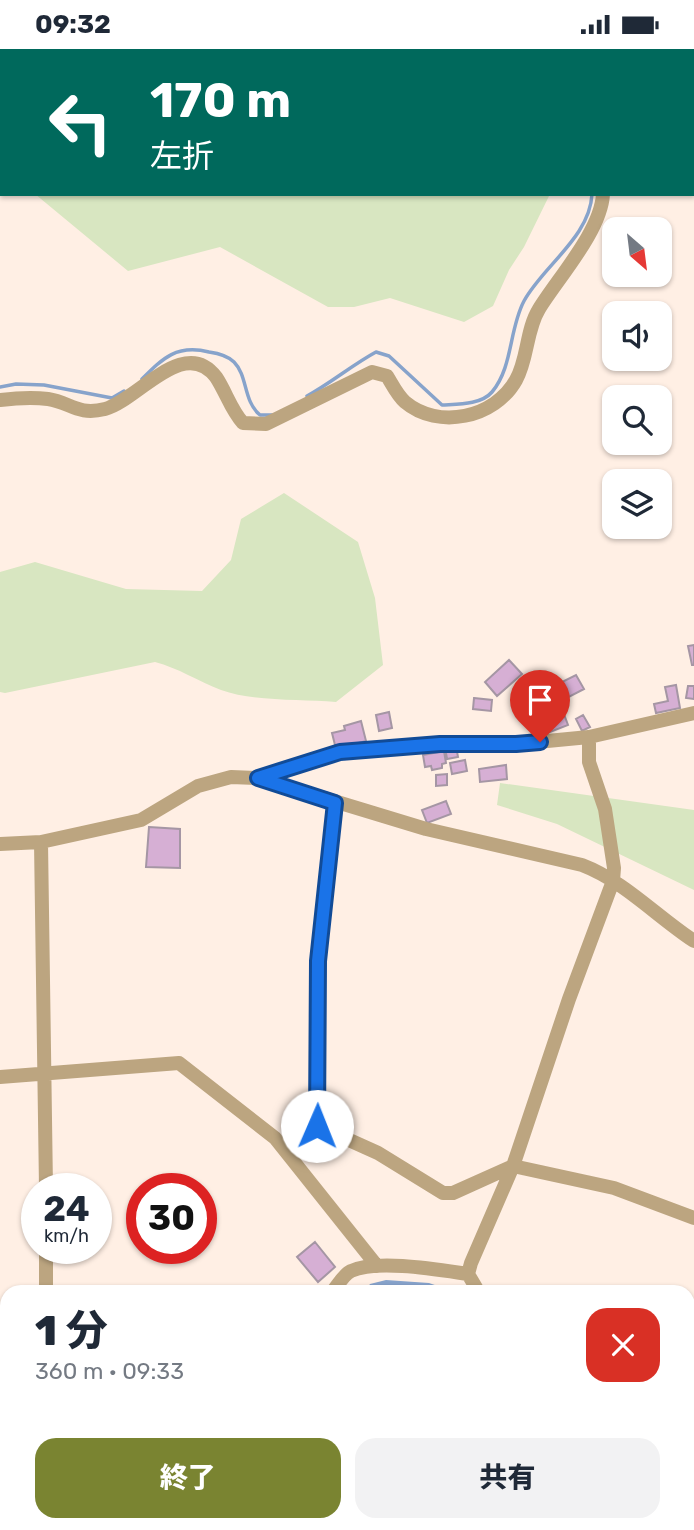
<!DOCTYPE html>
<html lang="ja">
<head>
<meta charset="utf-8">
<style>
	:root { --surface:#fff; --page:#f2f2f3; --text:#1f2937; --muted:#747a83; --accent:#7a8431 }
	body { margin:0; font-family:Rubik,"Noto Sans JP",sans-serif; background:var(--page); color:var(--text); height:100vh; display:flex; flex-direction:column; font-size:26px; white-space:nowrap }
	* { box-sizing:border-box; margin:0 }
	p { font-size:23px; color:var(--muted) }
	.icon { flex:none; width:38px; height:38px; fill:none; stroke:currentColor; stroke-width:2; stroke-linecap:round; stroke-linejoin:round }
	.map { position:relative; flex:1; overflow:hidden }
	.details { position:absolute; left:0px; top:1236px; width:695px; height:247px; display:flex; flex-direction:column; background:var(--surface); border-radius:21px 21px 0 0; box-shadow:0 2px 5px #0004 }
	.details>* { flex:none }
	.hud { position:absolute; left:0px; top:0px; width:695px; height:147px; box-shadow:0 2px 5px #0004; background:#00695c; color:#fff; overflow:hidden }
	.needle { width:46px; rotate:152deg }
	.fabs { position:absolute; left:602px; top:168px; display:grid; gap:14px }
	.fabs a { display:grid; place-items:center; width:70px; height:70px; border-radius:14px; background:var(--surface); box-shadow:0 2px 5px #0004; font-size:35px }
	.speed { position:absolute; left:21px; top:1124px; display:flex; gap:14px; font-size:35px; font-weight:700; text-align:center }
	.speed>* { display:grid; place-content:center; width:91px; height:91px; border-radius:50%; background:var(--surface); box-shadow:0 2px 5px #0004; line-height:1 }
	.speed small { font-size:18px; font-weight:400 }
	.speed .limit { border:10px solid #d22; background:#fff; color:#111 }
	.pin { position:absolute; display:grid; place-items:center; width:60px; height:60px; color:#fff; margin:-72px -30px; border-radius:50% 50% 50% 0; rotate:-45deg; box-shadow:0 0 7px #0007 }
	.pin .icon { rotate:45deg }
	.me { position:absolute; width:77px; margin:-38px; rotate:1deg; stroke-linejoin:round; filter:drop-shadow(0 0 5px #0008) }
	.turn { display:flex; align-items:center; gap:24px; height:147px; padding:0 35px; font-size:32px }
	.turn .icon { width:91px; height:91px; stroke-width:2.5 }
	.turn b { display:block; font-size:49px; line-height:60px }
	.round { display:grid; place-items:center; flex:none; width:74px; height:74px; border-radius:21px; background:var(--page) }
	.headline { display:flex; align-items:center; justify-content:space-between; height:119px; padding:0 35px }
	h1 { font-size:42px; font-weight:800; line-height:52px }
	.button { display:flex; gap:14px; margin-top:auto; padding:14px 35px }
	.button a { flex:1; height:80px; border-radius:21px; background:var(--accent); color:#fff; font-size:28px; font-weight:800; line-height:80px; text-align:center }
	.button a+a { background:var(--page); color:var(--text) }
	.status { display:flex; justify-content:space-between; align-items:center; height:49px; padding:0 35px; background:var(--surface); direction:ltr }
	.status svg { height:19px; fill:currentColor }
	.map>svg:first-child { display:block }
</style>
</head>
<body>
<div class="status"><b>09:32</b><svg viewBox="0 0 49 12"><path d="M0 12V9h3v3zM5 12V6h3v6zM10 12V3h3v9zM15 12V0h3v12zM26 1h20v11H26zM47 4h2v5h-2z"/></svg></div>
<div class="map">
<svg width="694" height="1481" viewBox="0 0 694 1481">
	<rect width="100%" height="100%" fill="#ffefe4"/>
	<!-- green -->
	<path fill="#d8e6c1" d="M11,0H207V2H10Z
		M35,145H550L524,198L509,221L493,257L464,273L390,249L354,258H328L220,198L128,222Z
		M284,444L358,493L375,549L383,616L336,653C301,650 254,653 221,641C198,632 178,619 155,613L5,644L0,643V523L35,513L126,540L202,542L231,511L241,470Z
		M500,734L694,761V841L557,775L497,756Z"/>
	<!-- water -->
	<path fill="#87a3cb" d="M386,1231L429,1234L452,1242H365L370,1235Z
		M400,1475H483L482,1481H400Z"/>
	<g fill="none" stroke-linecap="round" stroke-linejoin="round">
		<!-- stream -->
		<path stroke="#87a3cb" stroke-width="3.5" d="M642,2L643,0
			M142,330C163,309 177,295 209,303C216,304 228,307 234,313C248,327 243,352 260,366H272
			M0,338L16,335L44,336L112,349L124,342
			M307,347C331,334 352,316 376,303L389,307L442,356C457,355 481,356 492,343C513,318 509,280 524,252C543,217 590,188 592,145"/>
	</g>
	<!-- building -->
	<path fill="#d6afd4" stroke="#a596a4" stroke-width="2" d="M694,596V616H692L688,597Z
		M509,611L522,625L497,647L485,633Z
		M576,626L584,640L563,651L556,636Z
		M539,634L545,644L529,653L523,642Z
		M676,636L680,659L656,664L654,655L668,652L665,638Z
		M688,637H694V650L686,649Z
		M474,649L492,651L491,662L473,660Z
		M562,660L568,676L540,687L534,672Z
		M389,663L392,679L379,682L376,666Z
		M583,666L590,678L582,682L576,670Z
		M361,672L366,692L336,700L332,684L345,681L344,677Z
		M456,697L458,708L447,710L445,698Z
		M444,702L446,714L442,715V719L432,721L431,717L425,718L423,706Z
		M465,711L467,722L452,725L450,714Z
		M506,716L507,730L480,733L479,720Z
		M447,725V736L436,737V726Z
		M446,752L451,765L427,774L422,761Z
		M149,778L180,780V819L146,818Z
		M315,1193L335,1218L318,1233L297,1208Z
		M694,1378V1400L688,1394V1386Z
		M688,1406L694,1413V1423L688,1429Z
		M690,1438L694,1442V1460L688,1453V1440Z
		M122,1475H147V1481H122Z
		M151,1475H163L164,1481H152Z
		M175,1475H205L206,1481H176Z
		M291,1475H304L305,1481H275Z
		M528,1475H551L555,1481H529L526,1476Z
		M568,1475H574L577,1481H559Z
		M580,1475H614L607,1481H584Z
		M636,1475H658L662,1481H628Z"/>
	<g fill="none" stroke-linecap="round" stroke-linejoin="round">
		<!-- street -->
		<path stroke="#bca580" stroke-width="14" d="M363,0V2
			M657,2L658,0
			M0,351C16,349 33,348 48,350C70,353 77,367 105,360C138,351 184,286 216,328C226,343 231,361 243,374L266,375L372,323L387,327C392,335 397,346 405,353C438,381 495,369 516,331C528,310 526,281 539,260C558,229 601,182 603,145
			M258,729L340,703L440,695H516L589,688L694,664
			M335,754L318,912V1077L378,1104L443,1144H453L513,1117L614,1139L694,1169
			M41,793L46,1139
			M0,795L41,793L141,771L198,737L231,728L258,729L426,780L582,816C624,832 656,867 694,892
			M0,1028L179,1014L275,1089L377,1217
			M46,1199V1242
			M333,1242C338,1236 344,1225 351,1222C377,1210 440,1221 468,1225
			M478,1242L468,1225L471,1214L513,1117L569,950L613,832L614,819L605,760L589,713V688
			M0,1272H7
			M688,1459L694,1466
			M0,1479L10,1481
			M337,1481L362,1475
			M616,1481L623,1475"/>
	</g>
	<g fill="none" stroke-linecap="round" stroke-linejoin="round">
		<!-- route casing -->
		<g stroke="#114b97" stroke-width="18">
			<path id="route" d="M317,1077L318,912L335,754L258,729L340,703L440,695H516L540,693"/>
		</g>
		<!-- route -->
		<use href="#route" stroke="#1a73e8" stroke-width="12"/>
	</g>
</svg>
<div class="fabs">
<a><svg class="needle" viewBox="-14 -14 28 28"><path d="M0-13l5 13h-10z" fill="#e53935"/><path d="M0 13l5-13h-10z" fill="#747a83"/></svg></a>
<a><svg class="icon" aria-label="sound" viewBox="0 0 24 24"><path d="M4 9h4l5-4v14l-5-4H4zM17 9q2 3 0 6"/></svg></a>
<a><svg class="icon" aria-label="search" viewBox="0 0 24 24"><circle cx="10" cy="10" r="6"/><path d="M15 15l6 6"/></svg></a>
<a><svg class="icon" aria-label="layers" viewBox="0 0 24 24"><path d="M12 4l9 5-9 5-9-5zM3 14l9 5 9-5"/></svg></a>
</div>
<div class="speed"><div>24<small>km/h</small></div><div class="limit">30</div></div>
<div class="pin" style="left:540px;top:693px;background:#d93025"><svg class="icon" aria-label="arrive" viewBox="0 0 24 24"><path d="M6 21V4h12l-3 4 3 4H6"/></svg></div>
<svg class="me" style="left:317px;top:1077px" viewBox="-20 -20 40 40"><circle r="19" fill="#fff"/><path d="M0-13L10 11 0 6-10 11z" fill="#1a73e8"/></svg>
<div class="hud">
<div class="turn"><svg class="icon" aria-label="left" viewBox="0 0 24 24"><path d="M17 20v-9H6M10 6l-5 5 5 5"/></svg><div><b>170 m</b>左折</div></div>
</div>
<section class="details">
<div class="headline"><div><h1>1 分</h1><p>360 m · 09:33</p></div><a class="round" style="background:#d93025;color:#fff"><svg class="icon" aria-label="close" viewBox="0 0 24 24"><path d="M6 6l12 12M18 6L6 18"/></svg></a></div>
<div class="button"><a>終了</a><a>共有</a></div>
</section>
</div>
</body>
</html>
